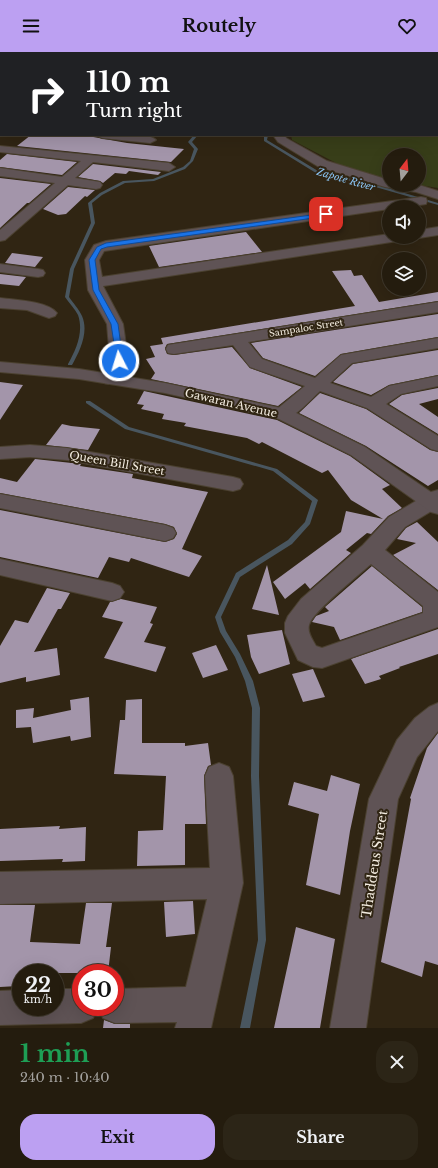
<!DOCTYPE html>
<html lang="en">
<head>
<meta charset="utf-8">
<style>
	:root { --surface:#241c0e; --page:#2c2517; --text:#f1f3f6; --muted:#a3a19e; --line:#413a2e; --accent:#bca0f2 }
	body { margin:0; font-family:"Libre Baskerville",serif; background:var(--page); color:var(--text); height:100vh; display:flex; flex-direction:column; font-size:15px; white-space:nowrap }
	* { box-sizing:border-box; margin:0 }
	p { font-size:13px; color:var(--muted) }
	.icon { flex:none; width:22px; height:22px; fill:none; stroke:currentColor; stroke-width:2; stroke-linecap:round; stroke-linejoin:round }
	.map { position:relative; height:976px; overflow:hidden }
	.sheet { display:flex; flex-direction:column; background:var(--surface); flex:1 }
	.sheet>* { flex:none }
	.banner { position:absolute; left:0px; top:0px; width:438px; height:84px; box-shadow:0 4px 16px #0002,0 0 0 1px var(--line); background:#202124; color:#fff; overflow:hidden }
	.needle { width:26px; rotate:16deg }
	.controls { position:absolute; left:382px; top:96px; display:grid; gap:8px }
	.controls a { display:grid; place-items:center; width:44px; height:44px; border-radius:50%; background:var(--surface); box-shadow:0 4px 16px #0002,0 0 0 1px var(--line); font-size:20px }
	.speed { position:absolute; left:12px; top:912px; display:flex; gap:8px; font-size:20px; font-weight:700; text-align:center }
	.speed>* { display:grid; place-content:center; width:52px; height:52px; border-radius:50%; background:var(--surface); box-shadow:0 4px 16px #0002,0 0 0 1px var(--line); line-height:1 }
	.speed small { font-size:10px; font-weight:400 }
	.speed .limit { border:6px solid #d22; background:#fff; color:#111 }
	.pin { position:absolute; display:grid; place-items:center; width:34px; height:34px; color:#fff; margin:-17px; border-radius:8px; box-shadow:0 2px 6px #0006 }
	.me { position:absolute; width:44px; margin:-22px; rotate:355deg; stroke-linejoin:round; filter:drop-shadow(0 0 3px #0008) }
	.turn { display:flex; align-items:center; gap:14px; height:84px; padding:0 20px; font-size:18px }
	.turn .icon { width:52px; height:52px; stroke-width:2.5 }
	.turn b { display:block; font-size:28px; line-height:34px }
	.round { display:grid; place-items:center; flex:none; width:42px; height:42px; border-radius:16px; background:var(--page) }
	.overview { display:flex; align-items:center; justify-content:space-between; height:68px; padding:0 20px }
	h1 { font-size:24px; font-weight:700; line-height:30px; color:#1e9e55 }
	.primary-button { display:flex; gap:8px; margin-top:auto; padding:8px 20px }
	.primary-button a { flex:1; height:46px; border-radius:16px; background:var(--accent); color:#111; font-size:16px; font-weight:700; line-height:46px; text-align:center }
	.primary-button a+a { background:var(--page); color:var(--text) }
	header { display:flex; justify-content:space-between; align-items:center; height:52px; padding:0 20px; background:var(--accent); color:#111; font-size:18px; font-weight:700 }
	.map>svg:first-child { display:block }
</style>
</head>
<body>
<header><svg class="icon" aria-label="menu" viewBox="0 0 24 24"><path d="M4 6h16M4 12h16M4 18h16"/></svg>Routely<svg class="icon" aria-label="heart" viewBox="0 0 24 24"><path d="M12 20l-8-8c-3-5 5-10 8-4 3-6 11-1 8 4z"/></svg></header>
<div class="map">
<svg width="438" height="976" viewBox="0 0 438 976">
	<rect width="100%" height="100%" fill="#302513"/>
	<!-- green -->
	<path fill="#383e19" d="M307,0H438V136L419,133V103H389V128L338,112L292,88L291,83H437V1Z"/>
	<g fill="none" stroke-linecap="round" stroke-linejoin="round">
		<!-- stream -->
		<path fill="#49565f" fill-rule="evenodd" d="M194,83H198L192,90L198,97L193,109L185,117L154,129L125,131L102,143L92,151L95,171L74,217L69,245C73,251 79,257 82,264C89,280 80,299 72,313H68V312C76,298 84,280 78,263C75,257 69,251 65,245L70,217L91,171L88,151L100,141L123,129L153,127L183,115L190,109L194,97L188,90Z
			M264,83H268L267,88L318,119L381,134L438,151V153L379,136L316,121L264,89Z
			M86,349H90L129,375L277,417L318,448L310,472L292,492L240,525L221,565L226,579L240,602L253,629L260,656L259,724L266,888L250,976H240L258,888L251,724L252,656L245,629L235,605L220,580L215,565L236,521L288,488L305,470L312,449L273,419L125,377L86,351Z"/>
		<!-- river -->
		<path fill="#001528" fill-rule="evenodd" d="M231,0H256V1H231Z"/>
	</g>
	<!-- building -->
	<path fill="#a395aa" d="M31,83H82L127,91L184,97L171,110L17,94Z
		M7,102L77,110L62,123L0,115V108Z
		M93,112L161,120L158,123L129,119L126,122L115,121L103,131L100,129L78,125Z
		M0,126L51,132L29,151H27L0,176Z
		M68,135L95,138L87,145L85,144L66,162L58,163L43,157Z
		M246,180L262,200L159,215L149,194Z
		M12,201L43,205L35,215L5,211Z
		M351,218L354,224L362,223L379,250L438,240V249L167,292L165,296L167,302L174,303L232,295L250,316L302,335L278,354L151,327L155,321L146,307L155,305L150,294L163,292L161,286L355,254L332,219Z
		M0,222L26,225L19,234L0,232Z
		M438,262V285L341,302L315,324L263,306L251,291Z
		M438,298V323L389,333L371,343L333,330L353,312Z
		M0,330L23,333L0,368Z
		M438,336V347L419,352L438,365V382L389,352L402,343Z
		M144,339L277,368L350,404L390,433L382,437L402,456L388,464L371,482L367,481L346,498L351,501L310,537L305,531L285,547L273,530L341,480L346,459L383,467L351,448L328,418L322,421L262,390L259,392L247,386L184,374L186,371L162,367L164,362L141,357L144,353L137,352Z
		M320,341L366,357L430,398L438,400V428L428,434L366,394L299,361Z
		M62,372L71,374L100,377L88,398L46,393Z
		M35,407L81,412L80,414L133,422L132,426L208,440L182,497L202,504L189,525L131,506L129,510L109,505L98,526L0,505V458L165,490L174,487L177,482L174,475L165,472L0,441V426L17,430Z
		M417,470L438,490V538L393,503L416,491L397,487L406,476Z
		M267,513L279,563L252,557Z
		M372,514L422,555V560L340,588L334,575L312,570L316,564L329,559L325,555Z
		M47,536L70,541L61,557H58L34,600L57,596L60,623L26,630V625L0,631V594L15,568L28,571Z
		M121,547L157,555L150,571L153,572L144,590L166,595L156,620L104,606L123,570L102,565L110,550Z
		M438,577V602L399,615L400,616L379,624L381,627L365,632L351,607Z
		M282,578L290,612L259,622L251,605L247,583Z
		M216,593L228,618L203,626L192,601Z
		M313,617L325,645L303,650L292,622Z
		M89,645L91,685L71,689L70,684L33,691L31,675L16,676V658L34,656L33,666L71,658L70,648Z
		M142,647V691H185V694L208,691L211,713L208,714L204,724L206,772H185V813L137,814L138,779L163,778L166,724L114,722L120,668H125L126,648Z
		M438,681V913L425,909L422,925L381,910L411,747L410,746L427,696Z
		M331,723L360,732L350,779L340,843L306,833L319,762L288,753L294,730L327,739Z
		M60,774L59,777L86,775L85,809L62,810L63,807L0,809V777Z
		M193,849L195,882L166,885L164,850Z
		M86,851H112L106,895H111L108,921H20L18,934L0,935V853H35L30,890L80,892Z
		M296,875L335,887L320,976H274Z
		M104,968L115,972H130V976H103Z"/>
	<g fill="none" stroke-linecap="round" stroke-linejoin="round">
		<!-- minor casing -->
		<g stroke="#4b4130" stroke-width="2">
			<path id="minor" d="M157,0H180V1H157Z
				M0,20H1L0,27Z
				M0,69H1V75H0Z
				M96,83C108,83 149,80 156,88L150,91L102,86Z
				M0,94L169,111L175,115L169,119L93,110L75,126L100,130L102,133L100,136L96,137L68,133L5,188L0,189V178L55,131L0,124V116L62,125L81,109L0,100Z
				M421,145L426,146L427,149L426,152L406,155H389V157L104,199L99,208L102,225L389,182V185H405L403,188L398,189L103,234L123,272L126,293L128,309L116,331L110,332L104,331L101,327L110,309L107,272L88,238L85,208L94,193L106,189Z
				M438,175V183L419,186L415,185H419V178Z
				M0,212L38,217L43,218L45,221L43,224L38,225L0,220Z
				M0,246C14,248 48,249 57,261L55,264L49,266L27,258L0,256Z
				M438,250V260L248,290L262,307L315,326L341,303L438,286V296L352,311L330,331L371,345L389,334L438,324V334L401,342L386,352L438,384V399L431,397L367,356L320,339C308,350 293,370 276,366L274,362L276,358L305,334L250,315L233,293L174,302L168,301L166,297L168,293L174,292Z
				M30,393L67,396L233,425L240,427L243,432L240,437L233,439L67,408L30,405L0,407V395Z
				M438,438V455L405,475L385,498L438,540V575L322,616L313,615L298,608L285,581V571L288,564L301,547L363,493L389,465L431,440ZM371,512L423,554V561L322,596L316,594C313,588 307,581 309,573C312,560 359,523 371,512Z
				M0,442L165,473L173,476L176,481L173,486L165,489L0,456Z
				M0,507L112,531L120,534L124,540L120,546L112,549L0,523Z
				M219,711L229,715L233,724L243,831L211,976H175L177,970L115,971L103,966L98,955H115V937L186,935L207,847L0,852V820L210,816L205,724L209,715Z
				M55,937H81V955H98L93,966L81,971L0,973V939L21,938V955H55Z"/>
		</g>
		<!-- tertiary casing -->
		<g stroke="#4b4130" stroke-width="2">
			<path id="tertiary" d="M285,0H298V1H285Z
				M273,83H285L286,86L327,109L389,128V133H419L438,139V147L416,140L385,135L319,115L278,90Z
				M0,310L79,317L165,331L290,358L365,395L438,445V462L431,460L351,403L277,366L165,341L79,327L0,320Z
				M438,651V679L417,705L398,747L366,976H330L369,747L397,688L415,666L429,655Z"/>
		</g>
		<!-- minor -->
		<use href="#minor" fill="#5f5355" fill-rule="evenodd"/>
		<!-- tertiary -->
		<use href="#tertiary" fill="#5f5355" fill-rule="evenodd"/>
	</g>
	<!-- route -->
	<path fill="#1a73e8" stroke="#114b97" d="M326,161L328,164L107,195L101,197L95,208L99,238L118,272L123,309L117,311L111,272L93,238L89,208L97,195L106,191Z"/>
	<g text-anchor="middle" stroke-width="4" stroke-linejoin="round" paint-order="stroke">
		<!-- far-street labels -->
		<g font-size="9" fill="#f3ece0" stroke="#302513">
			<text transform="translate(306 276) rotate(-9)" y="3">Sampaloc Street</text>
		</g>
		<!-- far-water labels -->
		<g font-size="10" font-style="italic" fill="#8cc6f6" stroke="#302513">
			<text transform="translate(346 127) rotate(16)" y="4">Zapote River</text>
		</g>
		<!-- street labels -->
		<g font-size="11" fill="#f3ece0" stroke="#302513">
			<text transform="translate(231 351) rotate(13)" y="4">Gawaran Avenue</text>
			<text transform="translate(117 411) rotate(10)" y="4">Queen Bill Street</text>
		</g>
		<!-- near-street labels -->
		<g font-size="13" fill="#f3ece0" stroke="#302513">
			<text transform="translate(374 812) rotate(-81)" y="5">Thaddeus Street</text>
		</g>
	</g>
</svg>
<div class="controls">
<a><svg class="needle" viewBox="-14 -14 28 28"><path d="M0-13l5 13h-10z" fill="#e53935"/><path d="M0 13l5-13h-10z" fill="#a3a19e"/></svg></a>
<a><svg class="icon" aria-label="sound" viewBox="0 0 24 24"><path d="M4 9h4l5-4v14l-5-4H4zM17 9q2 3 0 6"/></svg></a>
<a><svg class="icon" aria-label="layers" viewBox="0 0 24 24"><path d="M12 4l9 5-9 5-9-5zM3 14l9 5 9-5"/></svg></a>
</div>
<div class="speed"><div>22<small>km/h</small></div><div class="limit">30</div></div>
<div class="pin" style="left:326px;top:162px;background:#d93025"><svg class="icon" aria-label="arrive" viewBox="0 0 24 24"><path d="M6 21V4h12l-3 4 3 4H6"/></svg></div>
<svg class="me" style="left:119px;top:309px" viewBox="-20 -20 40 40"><circle r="17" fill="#1a73e8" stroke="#fff" stroke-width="3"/><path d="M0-11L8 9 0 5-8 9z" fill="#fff"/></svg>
<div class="banner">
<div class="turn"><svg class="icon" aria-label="right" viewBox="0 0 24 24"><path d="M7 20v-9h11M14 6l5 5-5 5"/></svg><div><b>110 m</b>Turn right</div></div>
</div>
</div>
<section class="sheet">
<div class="overview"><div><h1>1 min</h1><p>240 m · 10:40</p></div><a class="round"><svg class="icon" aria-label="close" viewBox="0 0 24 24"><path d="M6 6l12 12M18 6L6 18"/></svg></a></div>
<div class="primary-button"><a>Exit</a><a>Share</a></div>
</section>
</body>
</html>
